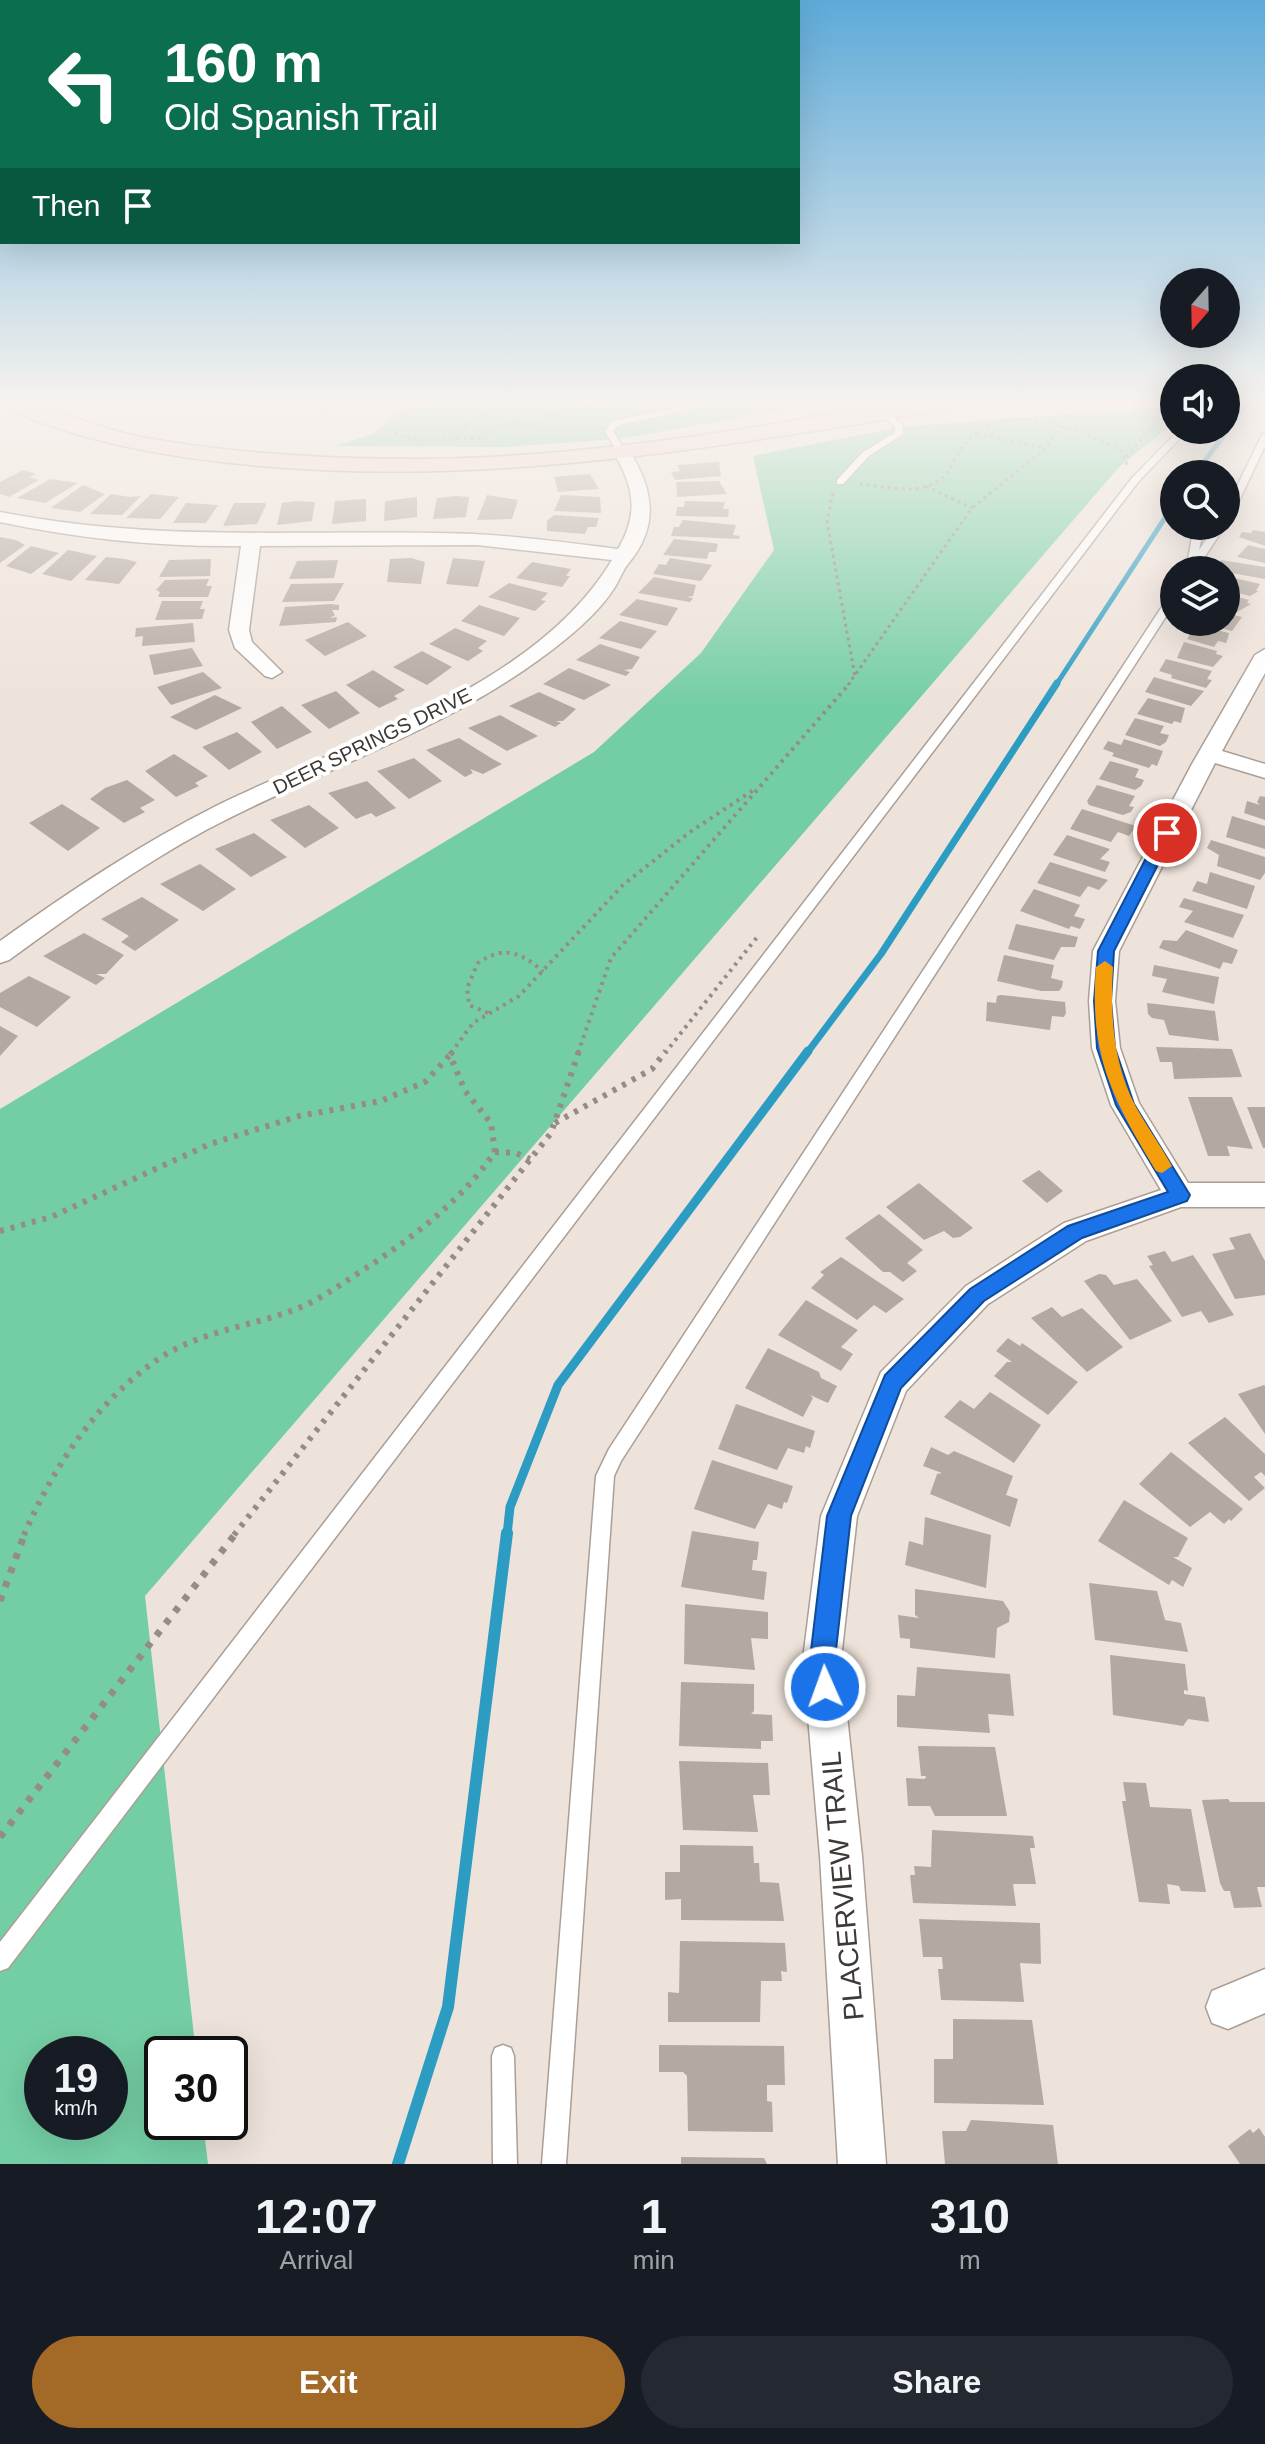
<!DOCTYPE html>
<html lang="en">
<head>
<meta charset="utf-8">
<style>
	:root { --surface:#171b24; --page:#242831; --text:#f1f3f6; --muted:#9ea1a6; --accent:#a26927 }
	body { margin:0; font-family:Helvetica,sans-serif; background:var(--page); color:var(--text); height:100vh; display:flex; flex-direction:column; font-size:30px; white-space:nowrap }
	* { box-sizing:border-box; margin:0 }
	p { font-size:26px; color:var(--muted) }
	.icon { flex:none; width:44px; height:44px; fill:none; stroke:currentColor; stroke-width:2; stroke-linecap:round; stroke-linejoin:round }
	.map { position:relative; height:2164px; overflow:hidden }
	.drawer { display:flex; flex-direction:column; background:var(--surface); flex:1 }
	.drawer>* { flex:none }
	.hud { position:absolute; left:0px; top:0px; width:800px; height:244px; box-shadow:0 8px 32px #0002; background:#0b6e4f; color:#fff; overflow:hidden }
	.needle { width:52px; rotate:200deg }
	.buttons { position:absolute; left:1160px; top:268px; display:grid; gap:16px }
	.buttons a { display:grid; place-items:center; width:80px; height:80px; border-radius:50%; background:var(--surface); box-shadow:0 8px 32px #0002; font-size:40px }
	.speed { position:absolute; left:24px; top:2036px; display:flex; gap:16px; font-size:40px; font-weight:700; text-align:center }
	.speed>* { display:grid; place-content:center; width:104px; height:104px; border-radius:50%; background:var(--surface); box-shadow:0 8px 32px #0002; line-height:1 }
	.speed small { font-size:20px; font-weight:400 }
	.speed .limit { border:4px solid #111; border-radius:12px; background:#fff; color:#111 }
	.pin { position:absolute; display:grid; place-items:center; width:68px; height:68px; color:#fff; margin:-34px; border:4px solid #fff; border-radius:50%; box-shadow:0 2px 8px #0007 }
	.me { position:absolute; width:88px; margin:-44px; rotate:358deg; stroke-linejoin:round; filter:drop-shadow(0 0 6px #0008) }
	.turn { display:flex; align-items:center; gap:28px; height:168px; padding:0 32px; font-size:36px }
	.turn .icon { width:104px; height:104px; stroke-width:2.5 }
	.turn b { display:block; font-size:56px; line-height:68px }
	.then { display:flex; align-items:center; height:76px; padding:0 32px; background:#0003; gap:16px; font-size:30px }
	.eta { display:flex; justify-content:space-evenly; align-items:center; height:136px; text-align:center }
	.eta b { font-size:48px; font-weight:800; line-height:56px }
	.primary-button { display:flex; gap:16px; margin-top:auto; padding:16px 32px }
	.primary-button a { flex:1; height:92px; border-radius:48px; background:var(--accent); color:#fff; font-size:32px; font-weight:800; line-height:92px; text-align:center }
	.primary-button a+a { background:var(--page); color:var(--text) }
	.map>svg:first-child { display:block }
</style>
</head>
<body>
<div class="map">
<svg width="1265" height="2164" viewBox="0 0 1265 2164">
	<rect width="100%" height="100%" fill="#eee3da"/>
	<!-- green -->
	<path fill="#74cea4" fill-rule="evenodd" d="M409,403H806V406L619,439L505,447L336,446L373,434Z
		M1174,406V423L1120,466L145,1596L196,2054H162V2122H203L208,2164H0V1109L594,752L701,653L774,550L753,456L900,427ZM42,2054H110V2122H42Z"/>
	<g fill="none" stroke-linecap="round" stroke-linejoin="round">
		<!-- stream-far3 -->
		<path stroke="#2d9cc2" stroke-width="5" d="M1195,474L1248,403
			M1056,685L1174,504"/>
		<!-- stream-far2 -->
		<path stroke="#2d9cc2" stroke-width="7" d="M807,1053L881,954L1057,683"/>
		<!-- stream-far1 -->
		<path stroke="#2d9cc2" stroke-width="9" d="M507,1535L510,1507L558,1385L808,1051"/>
		<!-- stream -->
		<path stroke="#2d9cc2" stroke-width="12" d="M398,2164L448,2007L507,1533"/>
	</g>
	<!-- building -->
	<path fill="#b4a9a1" d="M305,403H336L324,411L301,405Z
		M719,462L721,476L675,480L671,472L680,471L677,465Z
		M23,470L36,474L29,477L39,480L9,497L0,494V482Z
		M590,474L599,489L558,492L554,477Z
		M50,479L78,483L45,503L17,498Z
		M719,481L727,494L677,497L676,482Z
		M83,485L105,494L80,512L51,508Z
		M111,494L130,497L141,496L122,515L90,514Z
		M151,494L179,497L160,519L126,518Z
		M487,495L518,500L512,519L477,520Z
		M561,495L600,497L601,513L554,511Z
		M456,496L469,497L466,517L433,519L437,498Z
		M417,497V517L384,521L385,501Z
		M366,499V521L332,524L335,501Z
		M296,501L315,502L312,521L277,525L282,503Z
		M685,501L725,502L723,509H729L728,517L676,516L677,507H684Z
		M186,503L218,505L206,523H173Z
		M234,503H265L266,505L257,524L223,526Z
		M554,515L599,518L596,527H588L585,534L547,531V521Z
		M683,520L736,525L733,535L740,536L739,539L671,536L674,527H679Z
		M1253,530L1265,532V546L1239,537L1242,532L1251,533Z
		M0,537L16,540L25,545L0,563Z
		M674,539L713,543L718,544L716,552H709L707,559L663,555Z
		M1248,545L1265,549V563L1237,557Z
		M31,546L59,553L31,574L6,566Z
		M68,550L97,556L71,581L42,574Z
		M106,557L125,559L137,562L119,584L85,580Z
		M411,558L425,562L421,584L387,582L390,559Z
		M453,558L485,561L478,587L446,584Z
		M670,558L707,564L712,565L701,581L653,574L659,564L666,565Z
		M211,559L210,576L159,577L169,560Z
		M338,560L334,578L289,579L297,561Z
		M1221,560L1265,567V579L1226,572L1227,568L1218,565Z
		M532,562L571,569L566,576H570L562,587L516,578Z
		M1226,576L1260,584L1256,591H1259L1250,596L1226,590Z
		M654,577L696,585L693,596L686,597L693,598L690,602L638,593Z
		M209,579L206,586H212L208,597H158L160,592L156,590L165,580Z
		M344,583L334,601L282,602L291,584Z
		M509,583L548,593L541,600L546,601L535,611L488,597Z
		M1226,594L1249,600L1247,603L1251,604L1237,612L1226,610Z
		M637,599L678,608L667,626L619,615Z
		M162,601H203L200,609H205L202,619L155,620Z
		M331,604L339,605V610H332L335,615L330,618L337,617L336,622L279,626L285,607Z
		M479,605L520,618L504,636L461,621Z
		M1226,613L1242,617L1232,631L1201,623L1226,622Z
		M620,621L657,631L641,649L599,638Z
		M348,622L367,636L325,656L305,640Z
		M193,623L195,642L142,646L143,636L135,637L136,628Z
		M1195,625L1229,633L1228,638L1226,643L1218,641L1214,647L1187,639Z
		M455,628L487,641L478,648L483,651L468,661L429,644Z
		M1184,642L1217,651L1216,654L1223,656L1213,667L1177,658Z
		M600,644L640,657L632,669L624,670L630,672L626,676L576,660Z
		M192,648L203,666L154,675L149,655Z
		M422,651L452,667L427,685L393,667Z
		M1166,659L1212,671L1207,679L1212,680L1206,688L1171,678L1172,675L1159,671Z
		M569,668L607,683L611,685L584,700L543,684Z
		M373,670L405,690L394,696L398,699L379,708L346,685Z
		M203,672L222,688L171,705L157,687Z
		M1154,677L1189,687L1204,691L1191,706L1145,692Z
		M336,691L360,713L329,729L301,705Z
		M539,692L576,709L563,721H556L561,723L555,727L509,706Z
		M215,695L242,708L196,730L170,717Z
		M1148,698L1185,708L1181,723L1174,721L1172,724L1137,714Z
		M282,706L312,732L277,749L251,722Z
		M500,715L538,736L507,751L468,728Z
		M1135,718L1164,726L1160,733L1169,735L1166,742L1160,746L1125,735Z
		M237,732L262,752L229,770L202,747Z
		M459,738L491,758L502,764L483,774L470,769L473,773L465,777L426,750Z
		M1124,739L1163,751L1157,766L1152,764L1149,768L1112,756L1114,753L1103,749L1108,741L1121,745Z
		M174,754L208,776L195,783L199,786L176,797L145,771Z
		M414,758L442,781L409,799L377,771Z
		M1110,761L1139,769L1135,777L1144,780L1141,786L1135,790L1099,779Z
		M127,780L155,800L140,808L145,812L124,823L90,799L105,788Z
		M367,781L396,808L376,817L371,813L356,819L328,793Z
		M1097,785L1135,796L1129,806L1134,807L1131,812L1123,815L1089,805L1087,801Z
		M1260,796L1265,797V820L1244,813L1247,801L1260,805L1257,802Z
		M62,804L100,828L68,851L29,823Z
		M309,805L339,828L305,848L270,820Z
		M1082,809L1136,826L1129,836L1118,832L1111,842L1070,829Z
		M1232,816L1265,826V849L1226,837Z
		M254,833L287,857L251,877L215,849Z
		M1067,835L1110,849L1100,859L1110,862L1105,872L1053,855Z
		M1211,840L1265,857V873L1260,880L1217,866L1219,855L1207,848Z
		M1050,862L1108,880L1099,890L1088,886L1080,897L1037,883Z
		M200,864L236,889L203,911L160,884Z
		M1210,872L1255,886L1247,909L1192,891L1197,881L1207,884Z
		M1034,889L1080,905L1074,916L1085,919L1080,929L1071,926L1069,929L1020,911Z
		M142,897L179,920L135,951L121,942L129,936L101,919Z
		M1184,898L1244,915L1233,938L1184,922L1193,911L1179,907Z
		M1016,924L1078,937L1075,947H1061L1054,960L1008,949Z
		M1186,930L1238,950L1232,964L1223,962L1220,969L1159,948L1163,940L1177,941Z
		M84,933L124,955L106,974H96L105,978L96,985L43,956Z
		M1004,955L1054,965L1051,978L1063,981L1062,987L1059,991H1041L997,981Z
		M1154,965L1219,977L1214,1004L1162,992L1167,979L1152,976Z
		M29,976L71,997L37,1027L0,1007V993Z
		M1001,995L1065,1002L1066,1013L1064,1017L1052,1016L1050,1030L986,1021L987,1002L996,1003L997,996Z
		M1147,1003L1215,1011L1219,1041L1169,1035L1164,1020L1152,1018L1148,1014Z
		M0,1026L18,1036L0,1056Z
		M1156,1047L1232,1049L1242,1077L1174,1079L1172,1062H1160Z
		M1188,1097H1232L1253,1149L1227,1146L1230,1156H1208Z
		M1247,1107H1265V1148H1263Z
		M1039,1170L1063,1191L1047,1203L1022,1181Z
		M919,1183L973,1228L960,1237L953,1238L944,1231L924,1240L886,1207Z
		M879,1214L923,1250L907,1263L917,1271L903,1282L890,1272H883L845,1238Z
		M1250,1233L1265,1261V1295L1235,1299L1212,1254L1235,1249L1229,1238Z
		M1165,1251L1172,1262L1193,1255L1234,1315L1209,1323L1201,1311L1182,1317L1149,1266L1153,1265L1147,1256Z
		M841,1257L904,1299L886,1313L874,1305L857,1320L811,1288L824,1275L820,1272Z
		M1099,1274L1106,1275L1114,1285L1137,1279L1172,1321L1130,1340L1084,1281Z
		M806,1300L858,1330L841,1347L853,1354L841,1371L778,1335Z
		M1052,1307L1062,1317L1082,1308L1123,1347L1087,1372L1031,1318Z
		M1008,1338L1020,1346L1022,1343L1078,1382L1048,1415L994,1376L1007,1362H1012L996,1351Z
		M768,1348L819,1372L821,1378L837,1386L828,1403L810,1395L813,1398L803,1417L745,1388Z
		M1264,1385L1265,1386V1434L1238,1394Z
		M990,1392L1041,1425L1014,1463L944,1417L960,1400L974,1409Z
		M736,1404L815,1431L810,1448L806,1446L804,1453L788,1448L777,1470L718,1449Z
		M1225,1417L1265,1454V1476L1261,1472L1254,1477L1265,1488L1249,1501L1188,1443Z
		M931,1447L948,1455L954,1451L1013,1476L1006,1495L1018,1499L1010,1527L930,1494L937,1474L942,1473L923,1466Z
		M1171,1452L1243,1509L1231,1521L1229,1519L1224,1524L1210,1512L1190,1527L1139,1484Z
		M712,1460L793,1486L787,1503L784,1502L782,1509L768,1504L755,1529L694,1509Z
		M1124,1500L1188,1538L1178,1557H1173L1192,1568L1183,1587L1172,1580L1169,1585L1098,1541Z
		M925,1517L991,1535L986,1588L905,1565L909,1541L923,1545Z
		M692,1531L759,1542L757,1560H753L752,1570L767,1572L764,1600L681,1587Z
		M1089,1583L1157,1591L1165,1620L1181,1623L1188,1652L1095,1640Z
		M915,1589L1003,1601L1010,1612L1009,1622L997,1628L995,1658L910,1648V1639L900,1638L898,1615L919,1618L915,1615Z
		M685,1604L768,1612V1639L751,1638L755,1670L684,1664Z
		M1110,1655L1185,1664L1188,1691L1184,1690V1694L1205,1697L1209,1722L1188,1719L1183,1726L1113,1715Z
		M917,1667L1010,1674L1014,1716L988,1714L990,1733L897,1727V1695L915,1696Z
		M681,1682L754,1684V1711L751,1714L772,1715L773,1741H761V1749L679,1746Z
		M918,1746L995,1747L1007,1816H935L930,1806H908L906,1778L925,1779L926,1776H921Z
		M679,1761L768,1763L770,1795H753L758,1832L683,1830Z
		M1123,1782L1146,1783L1150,1807L1191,1809L1206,1892L1181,1891L1179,1886L1167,1884L1170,1904L1139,1902L1122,1801H1126Z
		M1228,1799L1230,1802H1265V1887H1257L1262,1907L1234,1908L1230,1891H1224L1220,1883L1202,1800Z
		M932,1830L1033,1836L1035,1848H1030L1036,1884H1013L1016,1906L913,1903L910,1875H915L914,1866L931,1867Z
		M680,1845L753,1846L754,1863H759L760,1882L779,1883L784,1921L681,1920V1899L665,1900V1872H680Z
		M919,1919L1040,1923L1041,1964L1020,1963L1024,2002L941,2000L938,1969H943L942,1957H923Z
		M680,1941L785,1943L787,1972L781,1971L782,1981H761L760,2022H668V1992L679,1993Z
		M953,2019L1032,2020L1044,2105L934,2103V2059H953Z
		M659,2045L784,2046L785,2085H767V2101L772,2102L773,2132L688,2131L687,2076L683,2072H659Z
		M971,2120L1053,2125L1058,2164H945L942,2131H966Z
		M1259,2128L1265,2137V2164H1240L1228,2146L1250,2129L1253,2133Z
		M681,2157L764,2158L767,2164H681Z"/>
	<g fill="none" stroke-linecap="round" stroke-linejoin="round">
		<!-- lane casing -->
		<g stroke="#aa9f97" stroke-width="3">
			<path id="lane" d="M690,405H693V409L619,425L613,431L626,453L625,455H619L605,431L613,421Z
				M883,410L902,424L903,434L869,456L843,484H837V480L863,452L895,433V427L879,412Z
				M1179,430H1188L1138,482L8,1968L0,1971V1942L1132,478Z
				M1262,435H1265V446L1231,518L1226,521V509Z
				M1194,526H1204L1199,550L1215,526H1225L1196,570H1186Z
				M1174,593V604L621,1461L614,1476L566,2164H542L596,1476L609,1449L1169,596Z
				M503,2045L511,2048L514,2056L517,2164H493L492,2056L495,2048Z"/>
		</g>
		<!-- street casing -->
		<g stroke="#aa9f97" stroke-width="3">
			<path id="street" d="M622,448L628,449C655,490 659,527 628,564C622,571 619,582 613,590C602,607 583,625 567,638C461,726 326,766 206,830C136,868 72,914 9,960L0,963V941C69,892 140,844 216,806C345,742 534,690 612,560L477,545L260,546L249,630L252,642L282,672L272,678L265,676L235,648L229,630L241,546C160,547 80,539 0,522V512C163,544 309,528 473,534C521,536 570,543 618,549C639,514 634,487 614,453Z
				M1265,649V673L1222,751L1265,764V778L1215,763L1119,951L1115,1001L1120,1048L1139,1103L1188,1183H1265V1207H1181L1086,1241L988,1304L906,1391L857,1516L841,1659L862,1856L886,2164H838L820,1856L803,1659L821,1516L881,1372L966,1286L1064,1223L1161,1190L1111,1105L1092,1048L1089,1001L1093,951L1192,764L1255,655Z
				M1265,1969V2013L1228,2029L1212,2023L1206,2007L1212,1991Z"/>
		</g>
		<!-- secondary casing -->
		<g stroke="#aa9f97" stroke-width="3">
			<path id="secondary" d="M1,403C42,400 97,429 141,437C233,454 329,459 424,459C533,458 641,445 749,428C816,418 889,397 958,403L947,410C725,445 513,484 286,468C189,461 94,447 4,408Z"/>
		</g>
		<!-- path-far3 -->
		<path stroke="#948c86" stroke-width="3" stroke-dasharray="3 4" stroke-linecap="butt" d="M419,403L395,425L393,432L412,440L490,438L491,430L507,423L535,424L560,411L607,403
			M1069,405L1135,406L1155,413L1157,421L1126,457
			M977,433L1045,448
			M456,439C474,404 515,407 550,413
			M860,484C883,486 911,494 933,484C952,476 954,455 967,441C1009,397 1075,429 1121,450L1127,465
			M926,486L972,508
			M833,493L827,522L855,676
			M848,685L972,508L1046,448L1071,410L1069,403"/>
		<!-- path-far2 -->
		<path stroke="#948c86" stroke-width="4" stroke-dasharray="3 5" stroke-linecap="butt" d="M488,1013L469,1005L467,988L478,963C503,945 522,952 543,972
			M451,1053L473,1023L519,996L623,885L690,832L755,789
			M578,1053L611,958L850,683
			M665,1053L758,936"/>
		<!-- path-far1 -->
		<path stroke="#948c86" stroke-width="6" stroke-dasharray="4 7" stroke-linecap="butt" d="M555,1123L652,1069L666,1051
			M495,1152L516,1153L530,1159
			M0,1231L51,1217L210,1144L299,1116L381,1101L425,1082L450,1055
			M24,1535C53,1468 94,1405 154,1362C194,1333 246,1327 291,1311C314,1303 334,1289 354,1276C409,1240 457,1206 495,1152L491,1123L465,1091L450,1055L453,1051
			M234,1535L551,1133L579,1051"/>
		<!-- path -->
		<path stroke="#948c86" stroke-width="7" stroke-dasharray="6 9" stroke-linecap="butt" d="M0,1601L25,1533
			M0,1837L236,1533"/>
		<!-- lane -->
		<use href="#lane" fill="#fff" fill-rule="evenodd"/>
		<!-- street -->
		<use href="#street" fill="#fff" fill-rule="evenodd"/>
		<!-- secondary -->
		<use href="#secondary" fill="#f2d5d3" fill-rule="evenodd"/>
	</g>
	<!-- sky -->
	<linearGradient id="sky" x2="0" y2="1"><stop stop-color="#5daad9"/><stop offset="0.57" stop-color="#f7f2ee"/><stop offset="1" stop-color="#f7f2ee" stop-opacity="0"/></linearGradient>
	<rect width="1265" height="705" fill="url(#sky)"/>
	<!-- route -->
	<path fill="#1a73e8" stroke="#114b97" stroke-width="2" d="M1167,828L1174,833L1114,951L1111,1001L1115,1048L1134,1104L1190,1195L1187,1201L1082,1238L984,1301L901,1388L851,1516L835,1659L838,1687L834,1696L825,1699L816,1696L810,1659L827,1516L885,1375L970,1289L1068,1226L1168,1192L1116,1105L1097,1048L1094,1001L1098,951L1159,833Z"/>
	<!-- slow -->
	<path fill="#f59e0b" d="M1105,961L1113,967C1110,1014 1113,1064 1136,1107C1147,1127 1161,1146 1172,1166L1162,1173L1156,1171C1112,1098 1089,1055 1096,967Z"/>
	<g text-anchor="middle" stroke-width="8" stroke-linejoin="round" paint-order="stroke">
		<!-- far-street labels -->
		<g font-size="20" fill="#3e3936" stroke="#fff">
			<text transform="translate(372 741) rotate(-26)" y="7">DEER SPRINGS DRIVE</text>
		</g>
		<!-- near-street labels -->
		<g font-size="28" fill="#3e3936" stroke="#fff">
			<text transform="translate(842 1886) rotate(-95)" y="10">PLACERVIEW TRAIL</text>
		</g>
	</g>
</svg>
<div class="buttons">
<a><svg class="needle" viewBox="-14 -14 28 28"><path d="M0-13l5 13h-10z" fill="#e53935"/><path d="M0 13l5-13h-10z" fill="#9ea1a6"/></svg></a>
<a><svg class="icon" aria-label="sound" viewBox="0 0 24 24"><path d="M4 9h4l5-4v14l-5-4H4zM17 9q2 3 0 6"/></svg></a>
<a><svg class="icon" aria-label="search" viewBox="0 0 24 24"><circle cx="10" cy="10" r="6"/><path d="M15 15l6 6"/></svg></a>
<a><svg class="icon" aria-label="layers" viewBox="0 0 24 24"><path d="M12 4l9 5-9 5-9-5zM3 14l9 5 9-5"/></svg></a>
</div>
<div class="speed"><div>19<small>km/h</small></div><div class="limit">30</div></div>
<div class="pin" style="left:1167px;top:833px;background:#d93025"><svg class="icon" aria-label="arrive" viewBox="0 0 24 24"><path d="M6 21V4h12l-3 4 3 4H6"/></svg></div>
<svg class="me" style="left:825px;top:1687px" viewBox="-20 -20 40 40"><circle r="17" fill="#1a73e8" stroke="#fff" stroke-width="3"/><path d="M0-11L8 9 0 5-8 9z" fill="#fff"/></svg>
<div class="hud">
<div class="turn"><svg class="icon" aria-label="left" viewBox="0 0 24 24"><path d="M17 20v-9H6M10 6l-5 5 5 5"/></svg><div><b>160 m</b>Old Spanish Trail</div></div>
<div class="then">Then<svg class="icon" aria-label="arrive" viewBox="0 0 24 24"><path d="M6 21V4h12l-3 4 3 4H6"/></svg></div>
</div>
</div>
<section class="drawer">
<div class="eta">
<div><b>12:07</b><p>Arrival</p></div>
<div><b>1</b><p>min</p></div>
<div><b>310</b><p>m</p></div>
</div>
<div class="primary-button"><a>Exit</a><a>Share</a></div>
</section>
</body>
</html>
